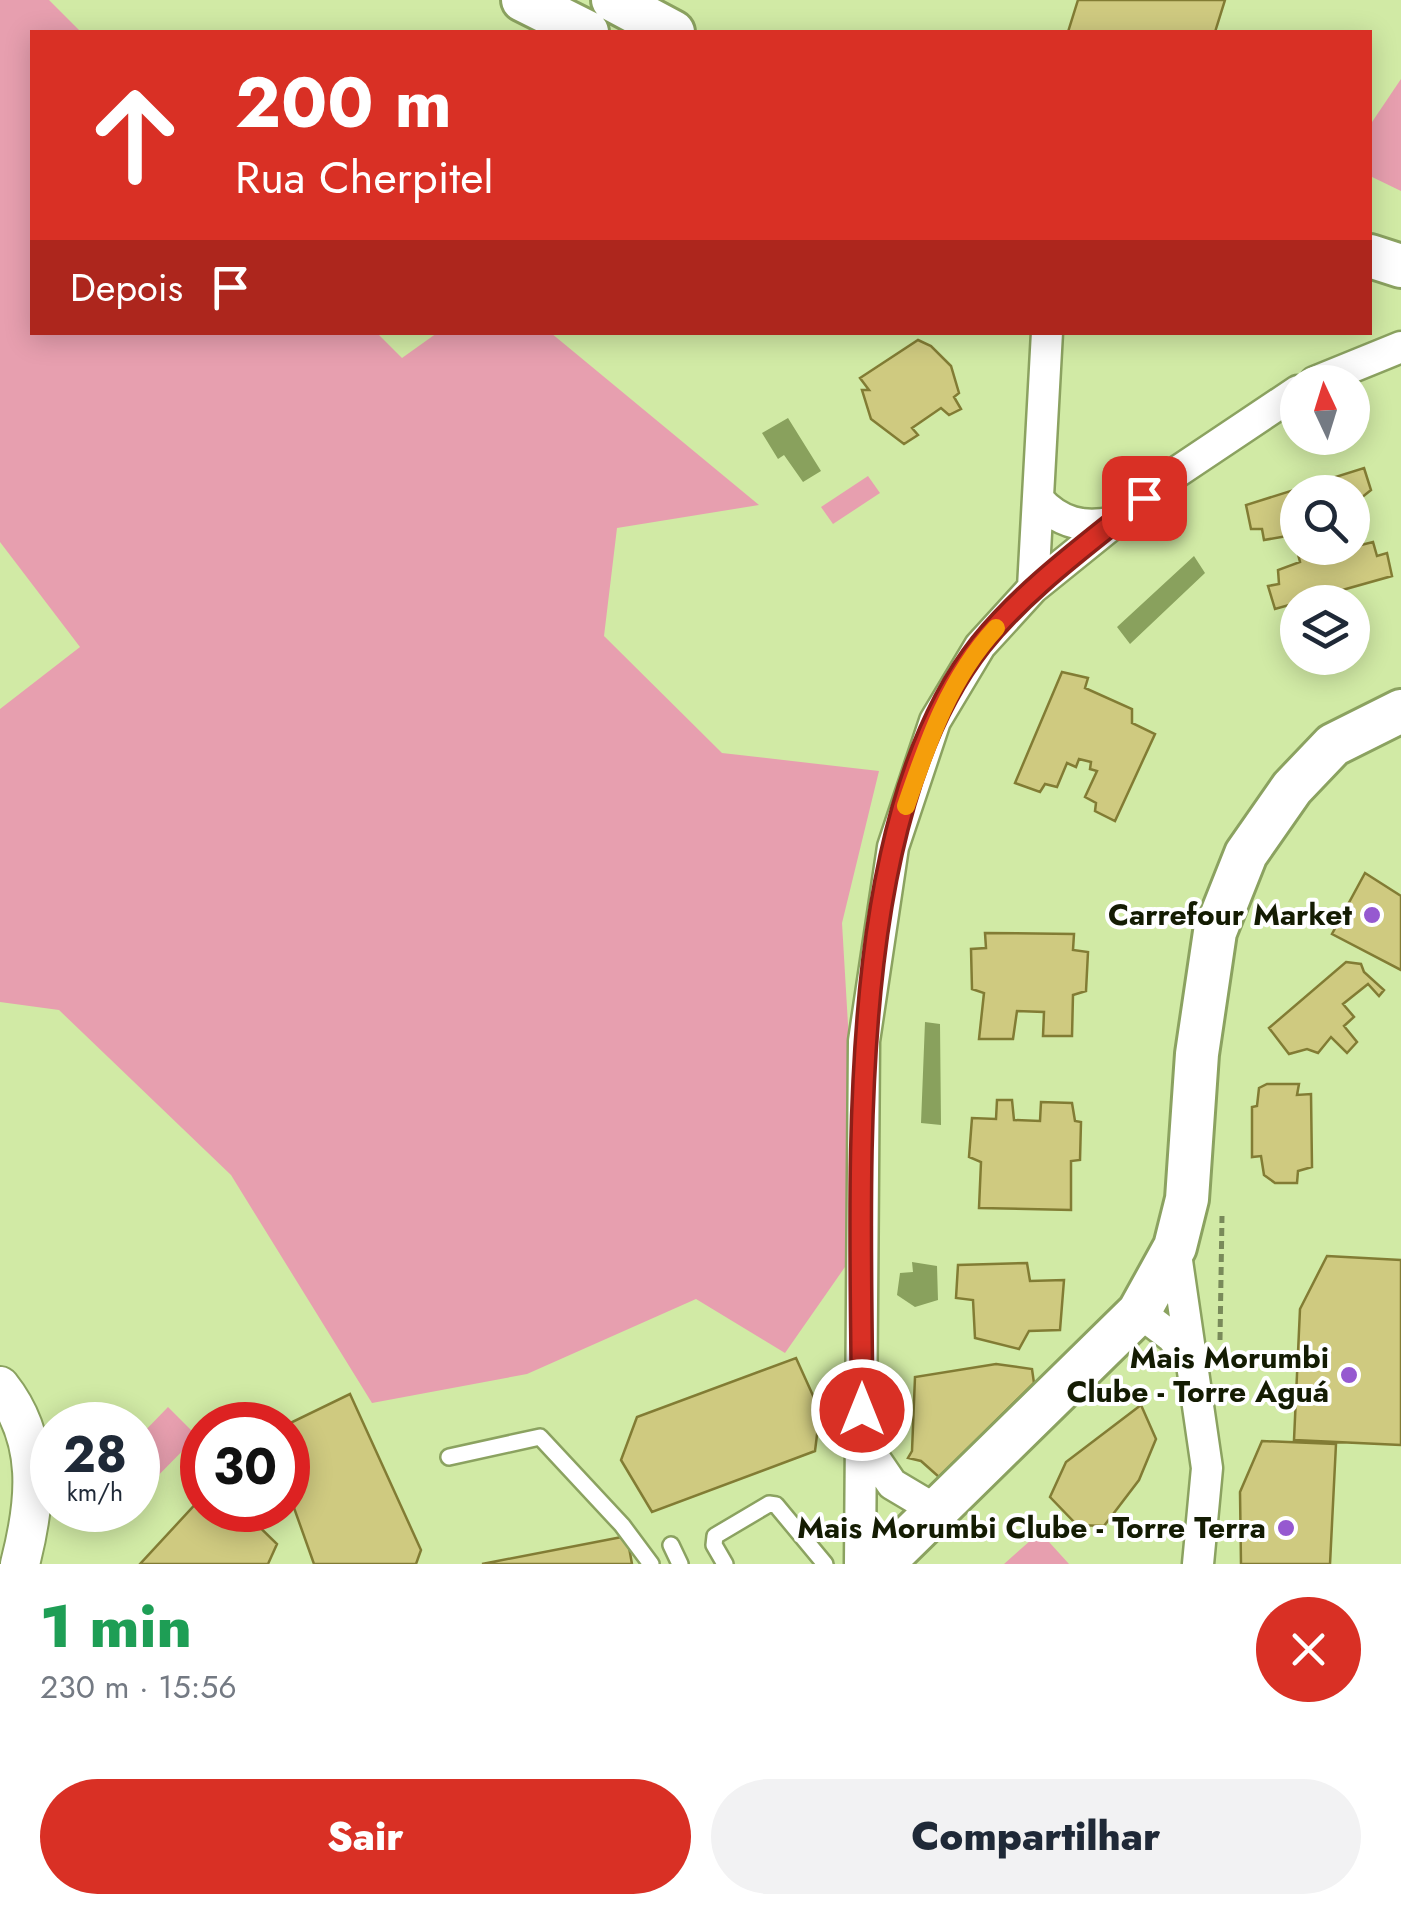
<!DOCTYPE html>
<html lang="pt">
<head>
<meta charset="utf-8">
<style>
	:root { --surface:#fff; --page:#f2f2f3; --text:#1f2937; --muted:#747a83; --accent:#d93025 }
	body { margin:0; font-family:Jost,sans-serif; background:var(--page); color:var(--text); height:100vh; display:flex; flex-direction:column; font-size:38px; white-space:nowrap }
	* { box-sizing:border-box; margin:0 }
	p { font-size:32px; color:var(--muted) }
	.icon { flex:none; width:55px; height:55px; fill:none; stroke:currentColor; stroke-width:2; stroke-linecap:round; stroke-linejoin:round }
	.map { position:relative; height:1564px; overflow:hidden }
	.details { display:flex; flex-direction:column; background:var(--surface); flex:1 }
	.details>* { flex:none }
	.guide { position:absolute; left:30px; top:30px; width:1342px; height:305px; border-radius:0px; box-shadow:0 5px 25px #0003; background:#d93025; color:#fff; overflow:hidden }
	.needle { width:65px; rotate:356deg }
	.tools { position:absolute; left:1280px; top:365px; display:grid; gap:20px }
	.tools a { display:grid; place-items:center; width:90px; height:90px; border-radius:50%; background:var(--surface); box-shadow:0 5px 25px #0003; font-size:50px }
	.speed { position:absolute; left:30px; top:1402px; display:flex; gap:20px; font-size:50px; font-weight:700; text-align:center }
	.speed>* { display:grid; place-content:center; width:130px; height:130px; border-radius:50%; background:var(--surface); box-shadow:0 5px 25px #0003; line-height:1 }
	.speed small { font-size:25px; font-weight:400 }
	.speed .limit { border:15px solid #d22; background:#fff; color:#111 }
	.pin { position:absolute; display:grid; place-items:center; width:85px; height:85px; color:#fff; margin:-42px; border-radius:20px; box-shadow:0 5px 15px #0006 }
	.me { position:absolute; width:110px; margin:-55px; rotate:0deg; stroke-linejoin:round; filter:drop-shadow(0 0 8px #0008) }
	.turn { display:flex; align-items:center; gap:35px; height:210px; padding:0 40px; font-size:45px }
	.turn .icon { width:130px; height:130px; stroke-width:2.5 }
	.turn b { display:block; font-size:70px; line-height:85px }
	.then { display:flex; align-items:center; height:95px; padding:0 40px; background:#0003; gap:20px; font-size:38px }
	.round { display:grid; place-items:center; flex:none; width:105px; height:105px; border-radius:52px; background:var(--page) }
	.head { display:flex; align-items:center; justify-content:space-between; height:170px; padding:0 40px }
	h1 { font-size:60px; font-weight:800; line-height:75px; color:#1e9e55 }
	.action { display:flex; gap:20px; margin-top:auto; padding:20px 40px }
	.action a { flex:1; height:115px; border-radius:60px; background:var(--accent); color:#fff; font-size:40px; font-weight:800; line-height:115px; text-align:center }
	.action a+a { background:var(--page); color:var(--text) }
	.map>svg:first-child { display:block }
</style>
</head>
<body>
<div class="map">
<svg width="1401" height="1564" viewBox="0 0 1401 1564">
	<rect width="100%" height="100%" fill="#d1eaa5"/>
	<!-- green -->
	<path fill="#e79faf" d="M0,0H49L81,32H32V332L377,333L402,358L437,333H551L759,505L617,528L604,636L722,753L879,771L842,923L861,1244L785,1353L696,1299L527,1374L372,1403L231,1175L59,1010L0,1002V709L80,647L0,542Z
		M1401,79V191L1370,176V125Z
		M868,476L880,493L833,524L821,507Z
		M168,1407L197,1436L144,1490L138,1484V1438Z
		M1040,1532L1069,1564H1004Z"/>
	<!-- water -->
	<path fill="#89a15d" d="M788,418L821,471L803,482L784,455L778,459L762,433Z
		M1194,556L1205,573L1130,644L1117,627Z
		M925,1022L940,1024L941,1125L921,1123Z
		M912,1262L937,1266L938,1300L915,1307L897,1295L900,1273L913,1272Z"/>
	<!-- building -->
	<path fill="#cfca80" stroke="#827c34" stroke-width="2.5" d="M1078,0H1225L1215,32H1068Z
		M918,340L931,346L951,366L959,393L954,397L961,409L949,415L941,408L912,428L918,435L904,444L871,419L862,390H869L860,378Z
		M1364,468L1371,490L1361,498L1366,509L1352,513V492H1298V548L1345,549L1373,542L1377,556L1387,553L1392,576L1275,609L1268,586L1279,584L1278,570L1300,562L1293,535L1264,540L1262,529H1251L1246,505Z
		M1062,672L1088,678L1085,688L1132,709V723L1155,734L1115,821L1095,811L1096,803L1085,797L1097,771L1090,769L1091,762L1079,759L1076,767L1067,763L1057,787L1045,784L1040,792L1015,783Z
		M1365,873L1401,896V970L1332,934Z
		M985,933L1074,934L1073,950L1088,952L1086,991L1073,995L1072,1036H1043L1044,1012L1017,1011L1013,1039H979L984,993L972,989L971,949L986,948Z
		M1346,962L1361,964L1364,972L1384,990L1379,996L1368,984L1343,1004L1354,1017L1344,1026L1357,1042L1347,1053L1331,1037L1318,1053L1307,1049L1289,1054L1269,1028Z
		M1267,1084H1299L1297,1095L1311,1094L1312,1167L1298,1171L1297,1183H1275L1264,1175L1261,1156L1252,1157V1107L1257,1106L1259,1088Z
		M997,1100H1012L1014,1120L1040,1121L1041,1102L1072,1103L1075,1121L1081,1122L1080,1160L1071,1161V1210L979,1208L981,1162L969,1157L972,1118L996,1119Z
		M1327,1256L1401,1260V1445L1294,1440L1300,1309Z
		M1027,1263L1030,1281L1064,1280L1060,1330L1029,1331L1019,1349L975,1338L973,1300L956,1298L958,1265Z
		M796,1358L820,1411L815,1451L652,1512L621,1460L637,1417Z
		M996,1364L1032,1369L1034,1383L939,1477L921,1461L908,1458L912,1451L915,1377Z
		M350,1394L421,1550L416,1564H314L288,1491L286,1425Z
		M1141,1405L1156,1439L1139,1480L1104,1526L1077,1525L1050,1497L1066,1462Z
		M1262,1441L1336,1444L1330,1564H1241L1240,1492Z
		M202,1497V1510H242L277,1544L268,1564H140Z
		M627,1536L632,1564H482Z"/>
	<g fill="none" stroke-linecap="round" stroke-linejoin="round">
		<!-- service casing -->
		<g stroke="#8ba260" stroke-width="20">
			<path id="service" d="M449,1457L540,1437L622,1525L651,1564
				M671,1545L680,1564
				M725,1564L714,1545L715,1536L769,1504L776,1505L825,1564"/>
		</g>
		<!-- minor casing -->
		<g stroke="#8ba260" stroke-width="35">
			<path id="minor" d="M1315,382L1401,347
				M1038,499C1059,523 1084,529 1114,522
				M1033,588L1047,332
				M1175,1247L1207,1468L1198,1564
				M1139,1312L1172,1337L1193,1364
				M862,1440L892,1484L934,1509
				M860,1564L864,1041L893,847L935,721L980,646L1033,588L1174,474L1298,391"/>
		</g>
		<!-- tertiary casing -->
		<g stroke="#8ba260" stroke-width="42">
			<path id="tertiary" d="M0,1386C43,1440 36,1502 20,1564"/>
		</g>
		<!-- secondary casing -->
		<g stroke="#8ba260" stroke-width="48">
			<path id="secondary" d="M523,0L587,32
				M613,0L673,32
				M1370,256L1401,266
				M882,1564L1139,1312L1175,1247L1187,1199L1197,1054L1215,932L1246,854L1292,788L1333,745L1401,711"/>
		</g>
		<!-- path -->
		<path stroke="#798a5a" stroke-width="5" stroke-dasharray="8 5" stroke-linecap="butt" d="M1220,1340L1222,1216"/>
		<!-- service -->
		<use href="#service" stroke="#fff" stroke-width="15"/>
		<!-- minor -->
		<use href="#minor" stroke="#fff" stroke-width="30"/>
		<!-- tertiary -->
		<use href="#tertiary" stroke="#fff" stroke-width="38"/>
		<!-- secondary -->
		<use href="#secondary" stroke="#fff" stroke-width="42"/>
	</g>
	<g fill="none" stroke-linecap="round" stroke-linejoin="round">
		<!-- route casing -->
		<g stroke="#8d1f18" stroke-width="25">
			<path id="route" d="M862,1410C862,1190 839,824 981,644C1027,587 1088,544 1144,498"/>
		</g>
		<!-- route -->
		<use href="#route" stroke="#d93025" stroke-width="18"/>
		<!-- slow -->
		<path stroke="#f59e0b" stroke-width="18" d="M906,806C928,742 949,679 996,628"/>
	</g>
	<!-- markers -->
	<g fill="#9659d0" stroke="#fff" stroke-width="4">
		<circle cx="1372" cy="915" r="10"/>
		<circle cx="1349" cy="1375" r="10"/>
		<circle cx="1286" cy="1528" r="10"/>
	</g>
	<g text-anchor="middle" stroke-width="8" stroke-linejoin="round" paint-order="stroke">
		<!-- poi labels -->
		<g font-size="30" font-weight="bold" fill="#141c03" stroke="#fff" text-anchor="end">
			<text x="1352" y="925">Carrefour Market</text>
			<text x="1329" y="1368">Mais Morumbi<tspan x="1329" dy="34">Clube - Torre Aguá</tspan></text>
			<text x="1266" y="1538">Mais Morumbi Clube - Torre Terra</text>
		</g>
	</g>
</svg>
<div class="tools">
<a><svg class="needle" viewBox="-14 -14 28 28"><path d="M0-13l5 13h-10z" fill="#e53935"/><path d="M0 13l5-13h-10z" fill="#747a83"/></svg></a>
<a><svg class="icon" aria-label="search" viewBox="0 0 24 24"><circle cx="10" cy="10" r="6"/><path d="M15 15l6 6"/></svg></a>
<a><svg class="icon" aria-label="layers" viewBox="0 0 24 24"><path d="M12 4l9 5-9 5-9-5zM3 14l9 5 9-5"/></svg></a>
</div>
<div class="speed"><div>28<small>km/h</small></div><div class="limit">30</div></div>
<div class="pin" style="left:1144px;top:498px;background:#d93025"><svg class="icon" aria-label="arrive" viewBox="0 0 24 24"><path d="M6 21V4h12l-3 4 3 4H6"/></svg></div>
<svg class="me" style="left:862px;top:1410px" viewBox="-20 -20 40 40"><circle r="17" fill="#d93025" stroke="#fff" stroke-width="3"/><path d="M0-11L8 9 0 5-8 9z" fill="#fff"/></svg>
<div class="guide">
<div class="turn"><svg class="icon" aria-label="ahead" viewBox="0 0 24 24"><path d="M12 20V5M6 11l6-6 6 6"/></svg><div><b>200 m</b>Rua Cherpitel</div></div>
<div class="then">Depois<svg class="icon" aria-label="arrive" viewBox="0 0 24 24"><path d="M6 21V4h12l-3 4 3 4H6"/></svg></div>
</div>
</div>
<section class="details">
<div class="head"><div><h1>1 min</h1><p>230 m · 15:56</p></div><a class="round" style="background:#d93025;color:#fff"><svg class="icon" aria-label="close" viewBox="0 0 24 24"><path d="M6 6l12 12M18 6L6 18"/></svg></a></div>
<div class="action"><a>Sair</a><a>Compartilhar</a></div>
</section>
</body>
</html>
